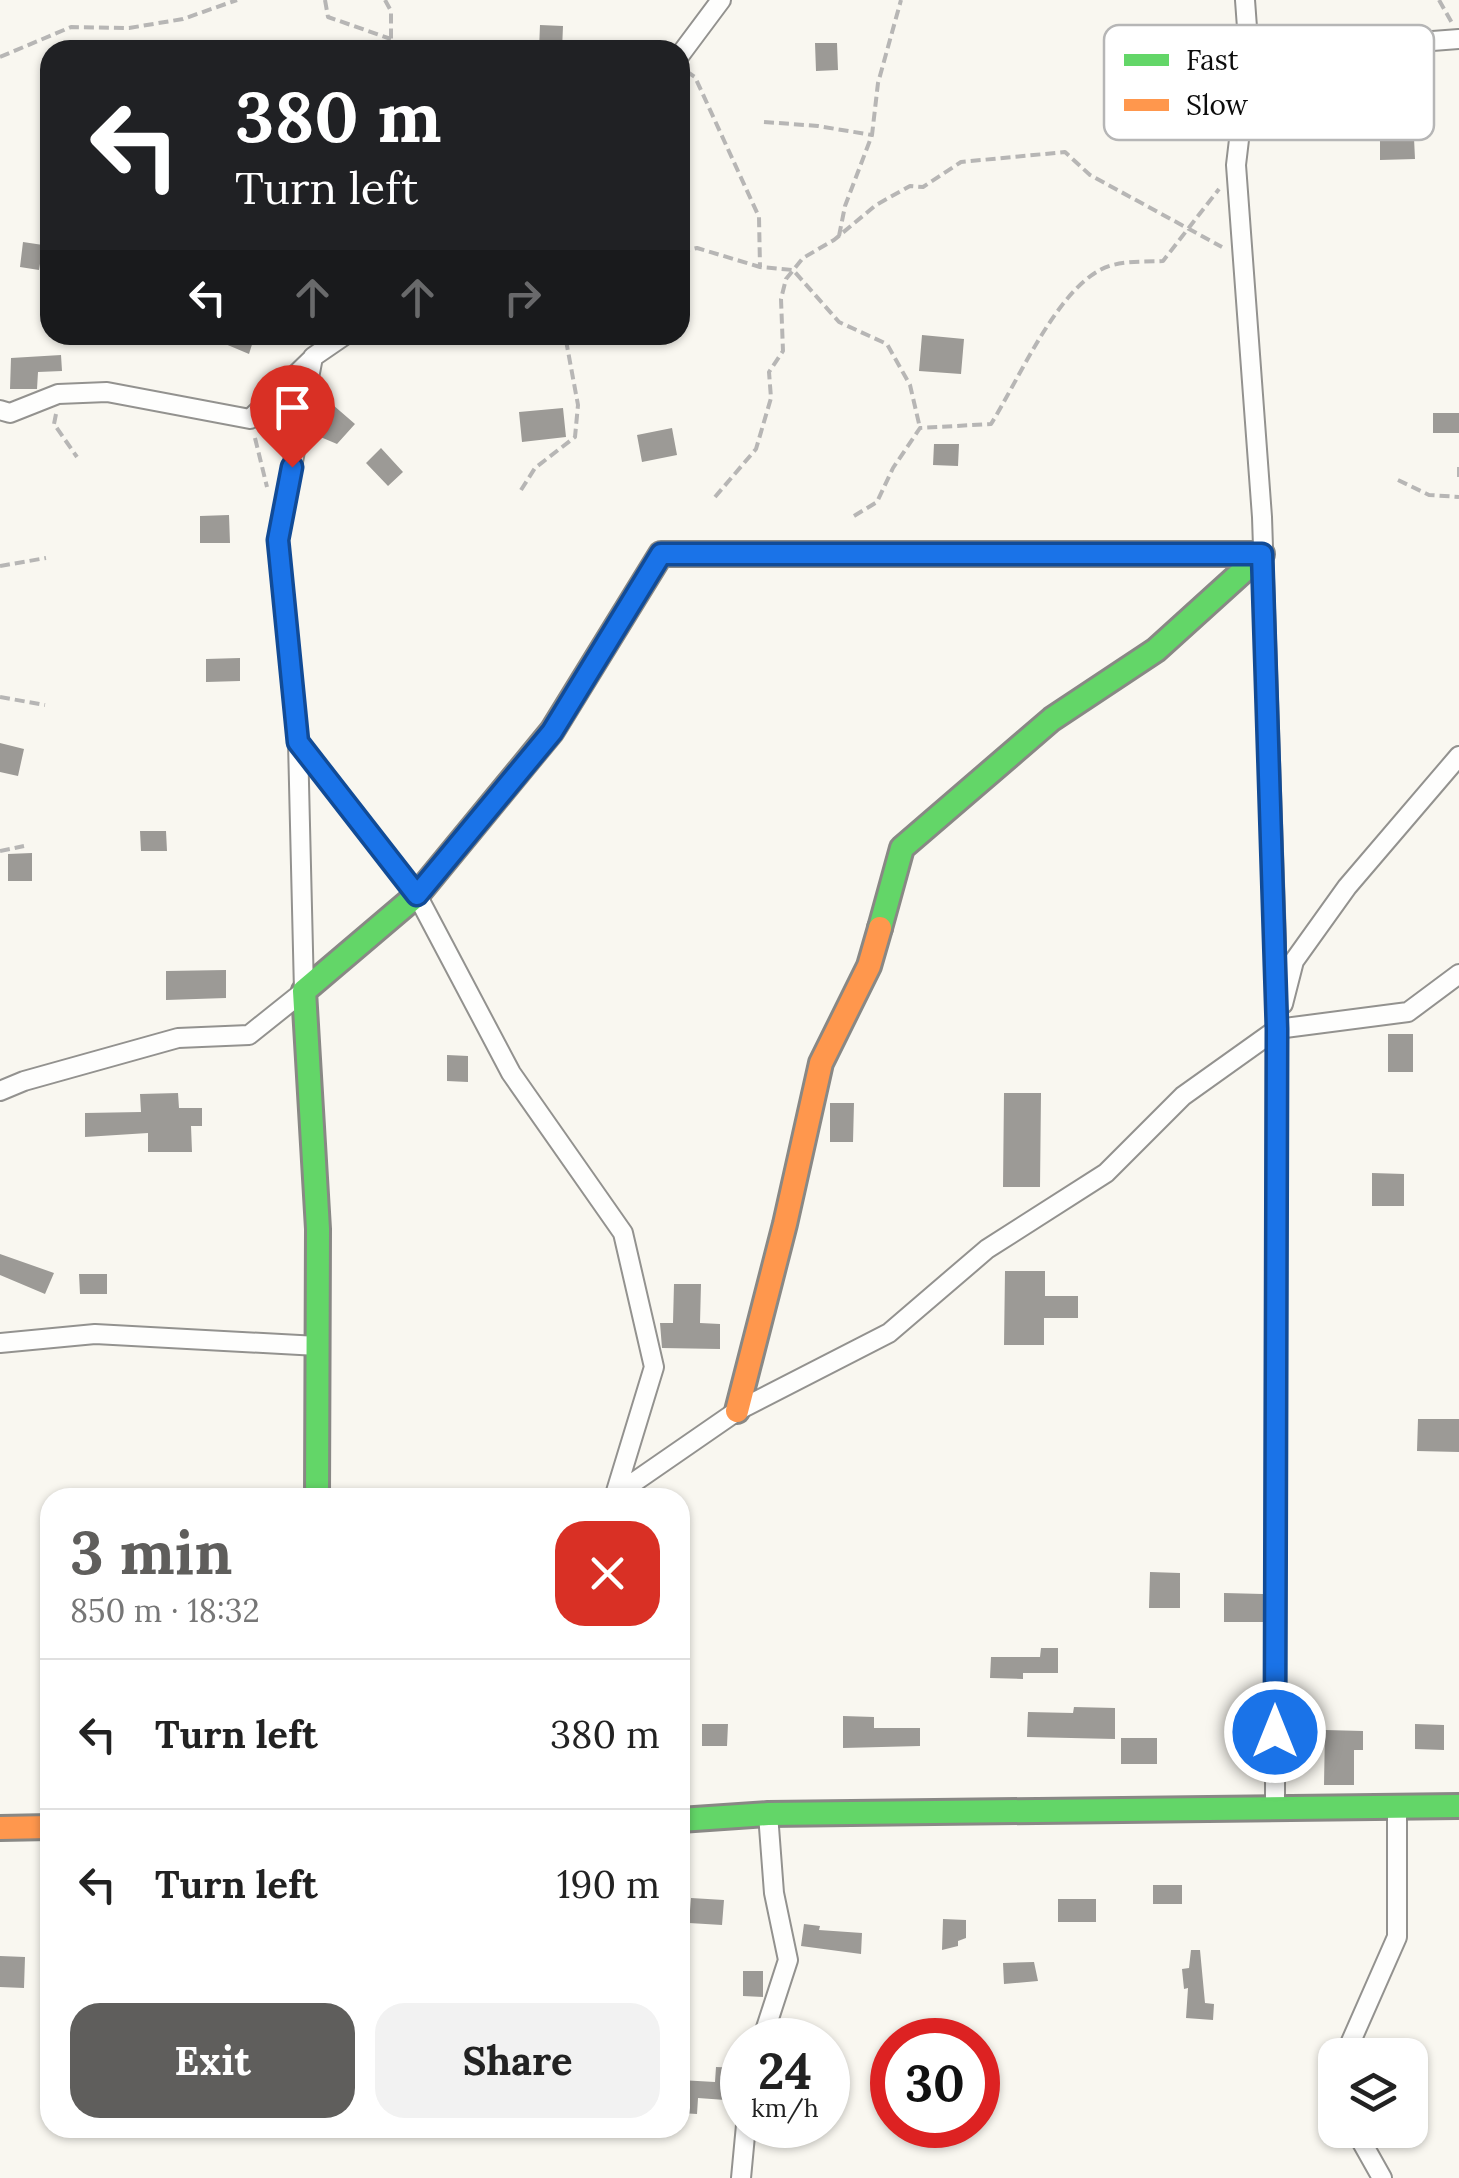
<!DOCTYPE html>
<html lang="en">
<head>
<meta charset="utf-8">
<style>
	:root { --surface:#fff; --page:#f2f2f2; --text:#222; --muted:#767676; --line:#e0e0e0; --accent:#5f5e5c }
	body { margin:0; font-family:Lora,serif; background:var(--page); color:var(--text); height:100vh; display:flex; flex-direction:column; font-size:38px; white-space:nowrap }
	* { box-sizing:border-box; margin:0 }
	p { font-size:32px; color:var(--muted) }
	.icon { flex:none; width:55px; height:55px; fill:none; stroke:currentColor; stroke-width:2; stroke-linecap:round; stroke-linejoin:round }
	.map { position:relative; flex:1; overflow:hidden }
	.details { position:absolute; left:40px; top:1488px; width:650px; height:650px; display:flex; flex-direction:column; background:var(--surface); border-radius:30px; box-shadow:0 2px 8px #0004 }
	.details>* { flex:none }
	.top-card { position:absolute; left:40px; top:40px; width:650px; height:305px; border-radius:30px; box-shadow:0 2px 8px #0004; background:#202124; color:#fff; overflow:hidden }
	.tools { position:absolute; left:1318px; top:2038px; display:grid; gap:20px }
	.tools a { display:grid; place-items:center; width:110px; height:110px; border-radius:20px; background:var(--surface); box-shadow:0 2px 8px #0004; font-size:50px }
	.speed { position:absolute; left:720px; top:2018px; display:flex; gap:20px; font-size:50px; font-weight:700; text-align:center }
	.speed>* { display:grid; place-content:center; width:130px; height:130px; border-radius:50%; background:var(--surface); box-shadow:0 2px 8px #0004; line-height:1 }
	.speed small { font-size:25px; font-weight:400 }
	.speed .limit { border:15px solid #d22; background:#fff; color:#111 }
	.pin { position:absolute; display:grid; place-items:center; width:85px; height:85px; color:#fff; margin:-102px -42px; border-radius:50% 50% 50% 0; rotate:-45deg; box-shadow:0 0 10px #0007 }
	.pin .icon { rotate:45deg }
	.me { position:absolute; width:110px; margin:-55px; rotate:0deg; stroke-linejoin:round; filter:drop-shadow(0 0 8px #0008) }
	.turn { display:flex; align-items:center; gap:35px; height:210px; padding:0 30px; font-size:45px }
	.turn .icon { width:130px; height:130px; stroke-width:2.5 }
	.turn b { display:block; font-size:70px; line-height:85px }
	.lanes { display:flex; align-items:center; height:95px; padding:0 30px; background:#0003; justify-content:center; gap:50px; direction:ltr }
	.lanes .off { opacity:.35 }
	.round { display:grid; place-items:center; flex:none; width:105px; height:105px; border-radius:30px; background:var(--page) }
	.summary { display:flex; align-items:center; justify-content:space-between; height:170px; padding:0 30px }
	h1 { font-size:60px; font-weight:800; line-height:75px; color:var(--accent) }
	.cta { display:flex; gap:20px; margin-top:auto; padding:20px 30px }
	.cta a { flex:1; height:115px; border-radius:30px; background:var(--accent); color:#fff; font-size:40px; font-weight:800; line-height:115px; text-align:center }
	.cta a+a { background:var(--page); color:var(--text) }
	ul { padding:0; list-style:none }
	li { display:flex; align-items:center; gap:30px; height:150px; padding:0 30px; border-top:2px solid var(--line) }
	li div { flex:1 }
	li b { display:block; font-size:38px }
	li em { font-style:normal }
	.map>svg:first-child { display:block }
</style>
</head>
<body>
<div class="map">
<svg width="1459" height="2178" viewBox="0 0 1459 2178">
	<rect width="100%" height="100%" fill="#f9f7f0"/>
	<!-- building -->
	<path fill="#9c9a96" d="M540,25L563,26L562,50H539Z
		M815,43H837L838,70L816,71Z
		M1380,138H1414L1415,159L1380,160Z
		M23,242L43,245L39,270L20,267Z
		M204,335H255L249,354Z
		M922,335L964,339L961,374L919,371Z
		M61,355L62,371L38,372L37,389H10L11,358Z
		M333,405L355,424L337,444L311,433Z
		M563,408L566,437L522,442L519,412Z
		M1433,413H1459V433H1433Z
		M672,428L677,455L642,462L637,435Z
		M934,444H959L958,466L933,465Z
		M381,448L403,472L388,486L366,463Z
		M229,515L230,543H200V516Z
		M240,658V681L206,682V659Z
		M0,743L24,749L18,776L0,772Z
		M140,831H166L167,851H141Z
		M32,853V881H8V854Z
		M226,970V998L166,1000V971Z
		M1388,1034H1413V1072H1388Z
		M447,1055L468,1056V1082L447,1081Z
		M178,1093L179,1108H202V1126H191L192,1152H148V1133L85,1137V1113L141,1112L140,1094Z
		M1004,1093H1041L1040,1187H1003Z
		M830,1103H854L853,1142H830Z
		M1372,1173L1404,1174V1206H1372Z
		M0,1254L54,1273L45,1294L0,1275Z
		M1005,1271H1045V1296H1078V1318H1044V1345H1004Z
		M79,1274H107V1294H80Z
		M674,1284H701L700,1323L720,1324V1349L662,1348L660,1323H673Z
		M1418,1419H1459V1452L1417,1451Z
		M1150,1572L1180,1573V1608H1149Z
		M1224,1593L1263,1594V1622H1224Z
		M1041,1648H1058V1673H1023V1679L990,1678L991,1657H1040Z
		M1074,1707L1115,1708V1739L1027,1737L1028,1712L1073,1713Z
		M843,1716L874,1717V1728H920V1746L843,1748Z
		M702,1724H728L727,1746H702Z
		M1415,1724L1444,1725V1750L1415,1749Z
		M1325,1730L1363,1731V1750H1354V1785H1324Z
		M1121,1738H1157V1764H1121Z
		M1153,1885H1182V1904H1153Z
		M691,1898L724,1900L722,1925L689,1923Z
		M1058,1899H1096V1922H1058Z
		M943,1919L966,1920V1938L958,1941V1946L942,1950Z
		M804,1924L820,1926L819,1930L862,1933L861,1954L801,1946Z
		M1191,1950H1200L1205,2003L1214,2004L1213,2020L1186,2018L1188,1988L1184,1989L1182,1969L1189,1968Z
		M0,1956L25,1957L24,1988L0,1987Z
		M1034,1962L1038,1981L1004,1984L1003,1963Z
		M743,1971H763V1997L743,1996Z
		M716,2067L741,2068L739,2101L698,2098L697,2114L680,2113V2080L715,2082Z"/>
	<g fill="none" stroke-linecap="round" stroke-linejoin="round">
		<!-- street casing -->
		<g stroke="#93928f" stroke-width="22">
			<path id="street" d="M1245,0L1249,55L1236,165L1262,517L1276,942L1275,1810
				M680,55L721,0
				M1249,55L1459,39
				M345,335L313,357L278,540L298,742L417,895L511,1073L623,1233L654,1367L614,1498
				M0,410L10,413L58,394L107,392L250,419L313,358
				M1283,1004L1294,961L1347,887L1459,756
				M0,1091L24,1081L178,1038L249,1035L304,991L298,742
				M0,1343L95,1334L318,1346
				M614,1496L737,1411L889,1333L987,1249L1106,1173L1183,1096L1277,1029L1408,1012L1459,974
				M762,2040L788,1960L774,1893L768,1814
				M1345,2055L1397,1937V1807
				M1355,2130L1382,2178
				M741,2178L746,2125"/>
		</g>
		<!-- fast casing -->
		<g stroke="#898885" stroke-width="28">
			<path id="fast" d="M880,928L902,848L1052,719L1156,650L1262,554H1083
				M317,1498L318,1229L304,991L417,895L552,731L661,554H665
				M680,1820L768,1814L1459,1806"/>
		</g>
		<!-- slow casing -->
		<g stroke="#898885" stroke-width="28">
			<path id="slow" d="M665,554H1083
				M737,1411L785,1224L821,1063L869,966L880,928
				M0,1828L50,1827"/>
		</g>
		<!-- path -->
		<path stroke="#b7b6b5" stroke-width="4" stroke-dasharray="10 5" stroke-linecap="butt" d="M325,0L328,17L391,39
			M385,0L391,11V39L402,50
			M1439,0L1452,23
			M0,57L71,27L129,28L183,19L237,0
			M686,71L695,77L759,217L760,267
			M764,122L818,126L872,135
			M839,236L845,206L872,135L878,83L901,0
			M680,252L697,248L760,267L793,270L839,322L887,344L910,385L920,428
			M56,414L54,424L77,457
			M255,438L267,487
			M1459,467V479
			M1398,480L1429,495L1459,497
			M521,490L535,468L575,437L578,405L565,335
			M715,497L756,449L771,398L769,372L783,351L781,299L786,279L803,258L834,240L876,205L910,186L923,187L961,162L1065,152L1090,175L1222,247
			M854,516L877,502L893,468L920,428L991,424C1019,379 1055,294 1100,270C1118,260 1144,262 1163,261L1219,189
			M0,566L46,558
			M0,697L45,705
			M0,851L24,846"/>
		<!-- street -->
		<use href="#street" stroke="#fefefd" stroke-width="18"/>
		<!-- fast -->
		<use href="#fast" stroke="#63d668" stroke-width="22"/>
		<!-- slow -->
		<use href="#slow" stroke="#ff974d" stroke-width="22"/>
	</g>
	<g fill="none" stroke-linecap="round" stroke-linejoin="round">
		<!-- route casing -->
		<g stroke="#114b97" stroke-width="25">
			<path id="route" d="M292,467L278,540L298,742L417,895L552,732L661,554H1262L1277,1029L1275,1732"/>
		</g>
		<!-- route -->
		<use href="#route" stroke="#1a73e8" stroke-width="18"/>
	</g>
	<!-- legend -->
	<rect x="1104" y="25" width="330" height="115" rx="15" fill="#fff" stroke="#b6b6b6" stroke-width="2.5"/>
	<rect x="1124" y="54" width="45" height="12" fill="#63d668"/>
	<rect x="1124" y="99" width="45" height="12" fill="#ff974d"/>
	<g font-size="28" fill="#0c0c0c">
		<text x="1186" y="70">Fast</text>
		<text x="1186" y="115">Slow</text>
	</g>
</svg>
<div class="tools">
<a><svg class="icon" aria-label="layers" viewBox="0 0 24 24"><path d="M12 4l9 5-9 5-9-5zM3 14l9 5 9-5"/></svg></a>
</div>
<div class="speed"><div>24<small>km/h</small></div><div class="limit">30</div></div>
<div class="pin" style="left:292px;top:467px;background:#d93025"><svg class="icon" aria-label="arrive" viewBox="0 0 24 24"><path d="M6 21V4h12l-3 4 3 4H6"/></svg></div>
<svg class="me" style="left:1275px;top:1732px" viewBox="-20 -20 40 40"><circle r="17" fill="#1a73e8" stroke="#fff" stroke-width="3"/><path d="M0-11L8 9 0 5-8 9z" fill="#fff"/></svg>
<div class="top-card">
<div class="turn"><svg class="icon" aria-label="left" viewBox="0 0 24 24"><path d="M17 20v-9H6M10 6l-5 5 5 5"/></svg><div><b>380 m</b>Turn left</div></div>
<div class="lanes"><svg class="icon" aria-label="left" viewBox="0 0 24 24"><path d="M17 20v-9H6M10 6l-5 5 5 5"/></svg><svg class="icon off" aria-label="ahead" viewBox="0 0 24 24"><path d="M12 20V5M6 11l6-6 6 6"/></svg><svg class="icon off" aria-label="ahead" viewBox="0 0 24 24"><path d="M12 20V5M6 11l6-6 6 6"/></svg><svg class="icon off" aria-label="right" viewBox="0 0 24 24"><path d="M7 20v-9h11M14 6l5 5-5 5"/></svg></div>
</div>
<section class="details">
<div class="summary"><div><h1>3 min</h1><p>850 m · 18:32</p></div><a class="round" style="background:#d93025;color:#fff"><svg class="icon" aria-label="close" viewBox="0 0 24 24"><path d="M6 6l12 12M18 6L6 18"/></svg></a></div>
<ul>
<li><svg class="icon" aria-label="left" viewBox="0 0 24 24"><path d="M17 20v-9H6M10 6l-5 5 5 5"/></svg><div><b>Turn left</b></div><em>380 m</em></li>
<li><svg class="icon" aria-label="left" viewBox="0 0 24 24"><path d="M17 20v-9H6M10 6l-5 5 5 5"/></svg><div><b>Turn left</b></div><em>190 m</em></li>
</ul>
<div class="cta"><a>Exit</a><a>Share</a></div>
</section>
</div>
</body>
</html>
